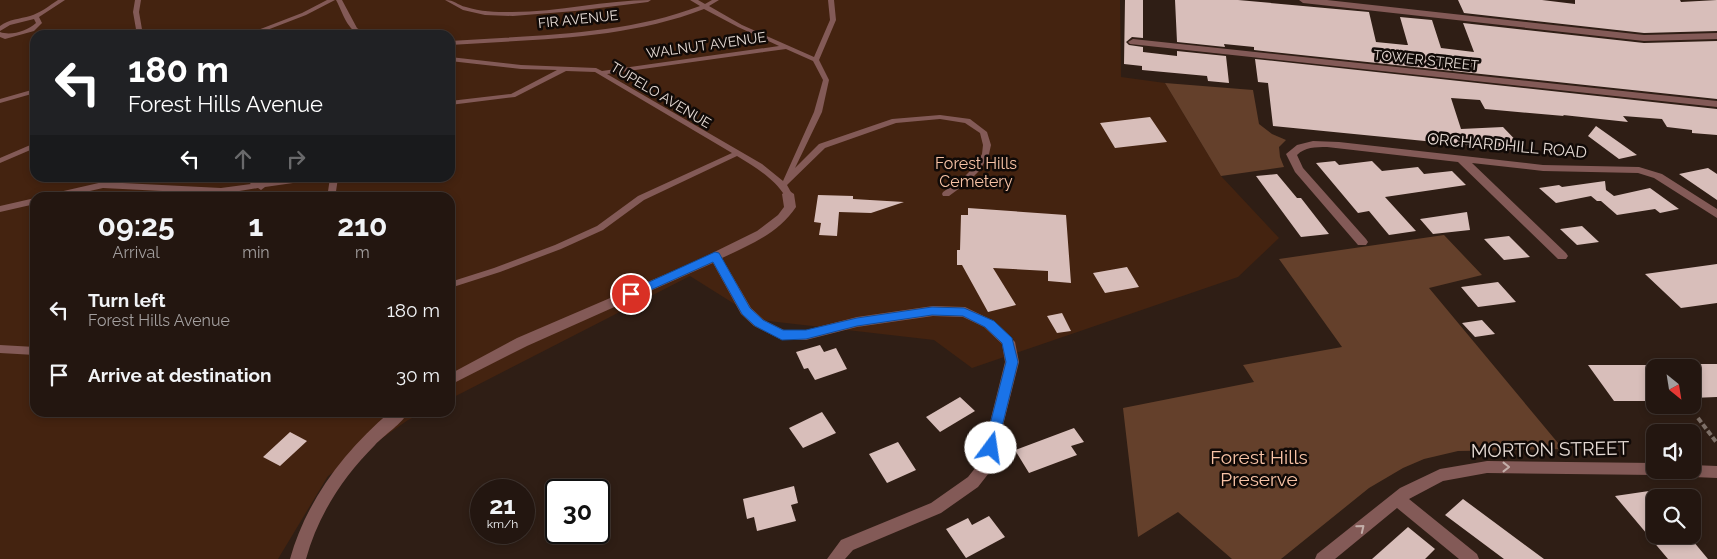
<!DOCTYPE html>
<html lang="en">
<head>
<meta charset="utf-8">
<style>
	:root { --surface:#231610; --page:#2b1f19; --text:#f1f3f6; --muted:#a39f9f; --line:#403530 }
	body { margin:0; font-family:Raleway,sans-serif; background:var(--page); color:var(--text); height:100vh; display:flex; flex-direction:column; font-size:19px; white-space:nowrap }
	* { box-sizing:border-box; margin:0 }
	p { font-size:16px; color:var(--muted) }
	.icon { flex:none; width:28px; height:28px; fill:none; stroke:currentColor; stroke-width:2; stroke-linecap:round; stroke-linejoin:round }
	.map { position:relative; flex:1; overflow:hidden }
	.sheet { position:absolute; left:30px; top:192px; width:425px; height:225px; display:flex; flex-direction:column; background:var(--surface); border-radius:15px; box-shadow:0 2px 8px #0003,0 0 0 1px var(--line) }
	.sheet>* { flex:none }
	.hud { position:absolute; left:30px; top:30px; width:425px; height:152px; border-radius:15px; box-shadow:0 2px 8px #0003,0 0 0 1px var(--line); background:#202124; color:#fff; overflow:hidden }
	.needle { width:32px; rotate:150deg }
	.fabs { position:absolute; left:1646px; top:359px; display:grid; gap:10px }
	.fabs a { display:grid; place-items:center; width:55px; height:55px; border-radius:10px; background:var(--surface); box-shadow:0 2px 8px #0003,0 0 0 1px var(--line); font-size:25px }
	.speed { position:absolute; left:470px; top:479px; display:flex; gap:10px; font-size:25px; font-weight:700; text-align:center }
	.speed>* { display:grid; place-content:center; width:65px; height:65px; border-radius:50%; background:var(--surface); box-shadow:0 2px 8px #0003,0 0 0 1px var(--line); line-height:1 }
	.speed small { font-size:12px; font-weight:400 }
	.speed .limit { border:2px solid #111; border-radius:8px; background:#fff; color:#111 }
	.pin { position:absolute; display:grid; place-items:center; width:42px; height:42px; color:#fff; margin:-21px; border:2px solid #fff; border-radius:50%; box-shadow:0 1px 5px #0007 }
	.me { position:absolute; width:55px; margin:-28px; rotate:14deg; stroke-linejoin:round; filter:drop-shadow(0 0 4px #0008) }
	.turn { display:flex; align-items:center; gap:18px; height:105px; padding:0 15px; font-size:22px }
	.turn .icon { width:65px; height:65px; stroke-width:2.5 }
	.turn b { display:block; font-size:35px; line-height:42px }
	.lanes { display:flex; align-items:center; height:48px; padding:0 15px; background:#0003; justify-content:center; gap:25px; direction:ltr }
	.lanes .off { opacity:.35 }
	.eta { display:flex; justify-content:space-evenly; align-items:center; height:85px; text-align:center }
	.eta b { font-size:30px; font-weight:700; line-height:35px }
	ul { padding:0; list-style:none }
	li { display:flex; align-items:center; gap:15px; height:65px; padding:0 15px }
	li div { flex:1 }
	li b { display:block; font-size:19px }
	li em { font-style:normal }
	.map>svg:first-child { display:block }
</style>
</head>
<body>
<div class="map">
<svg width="1717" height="559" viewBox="0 0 1717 559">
	<rect width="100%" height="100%" fill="#2f1e15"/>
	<!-- green -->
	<path fill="#442310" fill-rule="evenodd" d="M0,0H1120L1121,77L1165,83L1221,176L1279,238L1238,277L972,368L934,340L760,320L690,276L450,399V198H35V412L423,413L408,420L328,476L278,559H0ZM35,35H450V178H35Z"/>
	<!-- forest -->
	<path fill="#64402b" d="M1165,83L1253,90L1259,124L1272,134L1286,140L1279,147L1280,157L1284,167L1221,176Z
		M1444,235L1482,275L1429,288L1563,449L1458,451L1424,459L1403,468L1369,488L1281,559H1232L1178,512L1138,537L1123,408L1254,382L1243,365L1342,347L1279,259Z"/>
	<!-- building -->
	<path fill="#d8beba" d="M1125,0H1143V38L1132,37L1126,42L1129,45L1143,47V52L1177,56V51L1226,56L1229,83L1208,81L1207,76L1142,70V66L1124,64Z
		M1175,0H1238L1369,12L1376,42L1406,45H1408L1400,17L1432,20L1441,48L1474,52L1463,23L1644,43L1717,41V99L1254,50V47L1224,44L1225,47L1177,42Z
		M1458,0H1542L1575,4V0H1680L1681,2L1717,0V31L1644,33L1464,13Z
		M1255,59L1717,109V135L1692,133V130L1667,127L1662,119L1623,116L1628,122L1563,115L1564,116L1485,109L1480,100L1451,98L1461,129L1503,127L1526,151L1273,126L1268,83L1258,82Z
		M1150,117L1167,142L1115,148L1100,123Z
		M1596,126L1637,155L1619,159L1588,136Z
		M1335,161L1339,165L1372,161L1382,171L1418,167L1424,174L1452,171L1466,185L1385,197L1416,231L1389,235L1369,211L1358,213L1316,163Z
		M1708,168L1717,174V200L1679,174Z
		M1277,174L1297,198H1301L1329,234L1301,237L1256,176Z
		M1605,181L1606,190L1614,196L1650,188L1679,209L1660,213L1655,209L1617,215L1601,201H1597L1591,196L1556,203L1539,188L1559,185L1562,187Z
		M818,195L853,196V199L904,202L871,213L839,212L837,236L819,235L821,223L814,222Z
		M968,208L1066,215L1071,283L1048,281V271L993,268L1016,305L988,312L962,265H957V250H960L961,215H968Z
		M1467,212L1470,230L1433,234L1420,219Z
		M1582,226L1599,242L1577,245L1560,229Z
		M1509,236L1530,257L1504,260L1484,239Z
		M1717,264V303L1681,308L1645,274Z
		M1127,267L1139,287L1105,293L1093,273Z
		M1498,282L1516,302L1478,307L1461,287Z
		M1062,313L1071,331L1057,333L1047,316Z
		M1482,320L1495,334L1475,337L1462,323Z
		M820,345L824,352L836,348L847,369L815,380L808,368L804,369L796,352Z
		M1692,364H1717V397L1692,398Z
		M1588,365H1655V401H1614Z
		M960,397L975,411L940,432L926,417Z
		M822,412L836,433L803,448L789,428Z
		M1074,428L1084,442L1071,446L1077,455L1029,473L1015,450Z
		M290,432L307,441L280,466L263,457Z
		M898,442L916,470L887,483L869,454Z
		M794,486L798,503L791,505L796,521L757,531L754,517L747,519L743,499Z
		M1649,491L1655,497V535H1688L1708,559H1668L1615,496Z
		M1463,499L1544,559H1504L1445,515Z
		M989,516L1005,537L966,558L946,529L968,518L972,525Z
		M1408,527L1435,549L1425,559H1372Z"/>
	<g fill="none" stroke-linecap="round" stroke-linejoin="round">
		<!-- path -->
		<path stroke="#7e7068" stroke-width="4" stroke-dasharray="5.5 2.5" stroke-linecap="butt" d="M1698,418L1717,443"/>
		<!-- service -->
		<path fill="#835a57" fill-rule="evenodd" d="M58,0H65L39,17L42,23L34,31L5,39L0,37V32C11,36 27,31 36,23L34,19L10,25L0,31V26C9,19 20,19 30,16C40,13 49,6 58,0Z
			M135,0H141L139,12L143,35H137L133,12Z
			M327,0H335L306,15L254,35H245L302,13Z
			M336,0H342L357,28L367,35C348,35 344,15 336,0Z
			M445,0C455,0 457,5 466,7C481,12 497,12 512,12C559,12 605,0 651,0L648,2L575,11L513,16L485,15L463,10Z
			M690,0H698L705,4L712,0H719L709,6L742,25L814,57L830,20L828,0H834L836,20L819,60L829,80L822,112L795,168L819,144L892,119L940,115L970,119L987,132L991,145L989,154L980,170L968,182L949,196H943L942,194L943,192L963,178L975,166L982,154L983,145L980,133L965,123L940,119L896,123L825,148L787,185L792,194L788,197L785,196C774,178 755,167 737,156L644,200L603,230L561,249L500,272L450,288V282L494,268L555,245L597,226L638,196L732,153L595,72L566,71L515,97L450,105V101L511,94L557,70L521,69L450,61V57L521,65L596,68L602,71L779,46L738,27L704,9C624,40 535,39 450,45V41C533,35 621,36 700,6ZM786,49L813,61L823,80L814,112L783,181L762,164L607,74Z
			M35,89V93L0,103V99Z
			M35,143V148L0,163V158Z
			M243,178H252L260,183L300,178H318L314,180L265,187L261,190L258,188L221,194L103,188L59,198H42L46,195L103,182L221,188L251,184Z
			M330,178H338L335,198H327Z
			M35,198V204L0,212V206Z
			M0,345L35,347V355L0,353Z"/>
		<!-- minor -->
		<path fill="#835a57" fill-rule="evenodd" d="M1299,0H1327L1644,35L1717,33V39L1644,41L1303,3Z
			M1133,39L1717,101V107L1130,44L1128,42Z
			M1313,141L1339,142L1543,165L1639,167L1662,174L1717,209V218L1654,178L1638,173L1543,171L1472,163L1566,253L1568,256L1566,259H1558L1458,162L1327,147C1315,147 1305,147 1297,155L1303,168L1366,239L1368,242L1366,245H1358L1295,172L1286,154L1297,145Z
			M788,190L794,194L796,207C779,233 750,245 722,258L751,308L764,320L784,330H806L857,317L933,306L965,307L994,321L1015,342L1019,362L992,469L978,487L941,513L853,550L845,559H827L841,540L931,503L968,477L980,462L1005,362L1002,344L984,327L963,317L933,316L857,327L806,340H782L754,326L741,314L713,263L527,346L450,385V374L517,338L694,262L757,231L778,215L784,207L782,194Z
			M390,412H408C403,423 384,435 375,445C343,477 318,515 306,559H290C306,501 344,451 390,412Z
			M1487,461L1655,463V470H1662L1660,474L1655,475L1487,473L1443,481L1409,499L1477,554L1479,559H1459L1397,508L1335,559H1315L1317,554L1400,488L1440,469Z
			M1692,465L1717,466V478L1670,476L1665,475L1662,470H1692Z"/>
	</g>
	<!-- one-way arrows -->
	<defs><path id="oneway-chevron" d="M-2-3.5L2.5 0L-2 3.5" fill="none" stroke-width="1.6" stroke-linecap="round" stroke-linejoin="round" transform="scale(1.25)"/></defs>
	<g stroke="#c3aea9">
		<use href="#oneway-chevron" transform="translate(1506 467)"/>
		<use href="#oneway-chevron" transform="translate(1361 528) rotate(-39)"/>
	</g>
	<!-- route -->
	<path fill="#1a73e8" stroke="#114b97" d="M715,252L719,253L750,308L763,320L783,330H806L857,318L932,307L964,308L994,321L1012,338L1018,362L996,451L991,453L986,451L984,448L1006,362L1002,343L985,327L963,316L932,315L857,326L806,339L782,340L755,326L742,314L713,262L635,297H627L626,294L627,292Z"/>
	<g text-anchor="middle" stroke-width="5" stroke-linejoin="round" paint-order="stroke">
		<!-- far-street labels -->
		<g font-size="14" fill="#e6dbd5" stroke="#110a07">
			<text transform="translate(578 19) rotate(-6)" y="5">FIR AVENUE</text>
			<text transform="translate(706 45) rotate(-8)" y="5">WALNUT AVENUE</text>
			<text transform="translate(1426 60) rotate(6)" y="5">TOWER STREET</text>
			<text transform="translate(661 95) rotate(31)" y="5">TUPELO AVENUE</text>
		</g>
		<!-- street labels -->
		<g font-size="16" fill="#e6dbd5" stroke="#110a07">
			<text transform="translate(1507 145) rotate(5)" y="6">ORCHARDHILL ROAD</text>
		</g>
		<!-- park labels -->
		<g font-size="16" fill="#f8c3a6" stroke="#110a07">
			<text x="976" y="169">Forest Hills<tspan x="976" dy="18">Cemetery</tspan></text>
		</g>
		<!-- near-street labels -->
		<g font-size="19" fill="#e6dbd5" stroke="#110a07">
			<text transform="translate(1550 449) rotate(-1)" y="7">MORTON STREET</text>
		</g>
		<!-- near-park labels -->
		<g font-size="19" fill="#f8c3a6" stroke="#110a07">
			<text x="1259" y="464">Forest Hills<tspan x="1259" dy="22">Preserve</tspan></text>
		</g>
	</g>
</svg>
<div class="fabs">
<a><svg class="needle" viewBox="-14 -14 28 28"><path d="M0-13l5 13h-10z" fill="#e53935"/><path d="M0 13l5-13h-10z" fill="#a39f9f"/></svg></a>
<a><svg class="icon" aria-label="sound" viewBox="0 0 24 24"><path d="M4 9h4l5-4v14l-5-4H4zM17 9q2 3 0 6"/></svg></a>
<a><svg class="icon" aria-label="search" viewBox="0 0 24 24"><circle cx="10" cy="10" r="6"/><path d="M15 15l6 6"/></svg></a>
</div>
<div class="speed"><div>21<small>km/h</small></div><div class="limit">30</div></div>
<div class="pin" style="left:631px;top:294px;background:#d93025"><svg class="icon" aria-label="arrive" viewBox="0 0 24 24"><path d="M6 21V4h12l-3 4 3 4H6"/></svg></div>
<svg class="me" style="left:991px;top:448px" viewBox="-20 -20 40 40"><circle r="19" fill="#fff"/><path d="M0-13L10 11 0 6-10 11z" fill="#1a73e8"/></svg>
<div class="hud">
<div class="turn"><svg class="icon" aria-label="left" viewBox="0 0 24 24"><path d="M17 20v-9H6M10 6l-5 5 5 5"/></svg><div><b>180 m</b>Forest Hills Avenue</div></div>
<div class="lanes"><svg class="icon" aria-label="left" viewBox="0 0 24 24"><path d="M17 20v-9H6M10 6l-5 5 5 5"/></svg><svg class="icon off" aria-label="ahead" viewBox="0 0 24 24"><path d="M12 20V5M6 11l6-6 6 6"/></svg><svg class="icon off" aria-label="right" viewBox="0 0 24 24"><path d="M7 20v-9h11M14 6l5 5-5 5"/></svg></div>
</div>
<section class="sheet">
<div class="eta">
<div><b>09:25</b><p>Arrival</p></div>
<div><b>1</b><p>min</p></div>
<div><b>210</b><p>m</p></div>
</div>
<ul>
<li><svg class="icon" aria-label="left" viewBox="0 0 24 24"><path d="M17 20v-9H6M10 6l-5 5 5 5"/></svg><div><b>Turn left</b><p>Forest Hills Avenue</p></div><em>180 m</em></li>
<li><svg class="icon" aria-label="arrive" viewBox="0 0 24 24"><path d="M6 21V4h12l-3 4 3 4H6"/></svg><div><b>Arrive at destination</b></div><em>30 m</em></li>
</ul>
</section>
</div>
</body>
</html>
